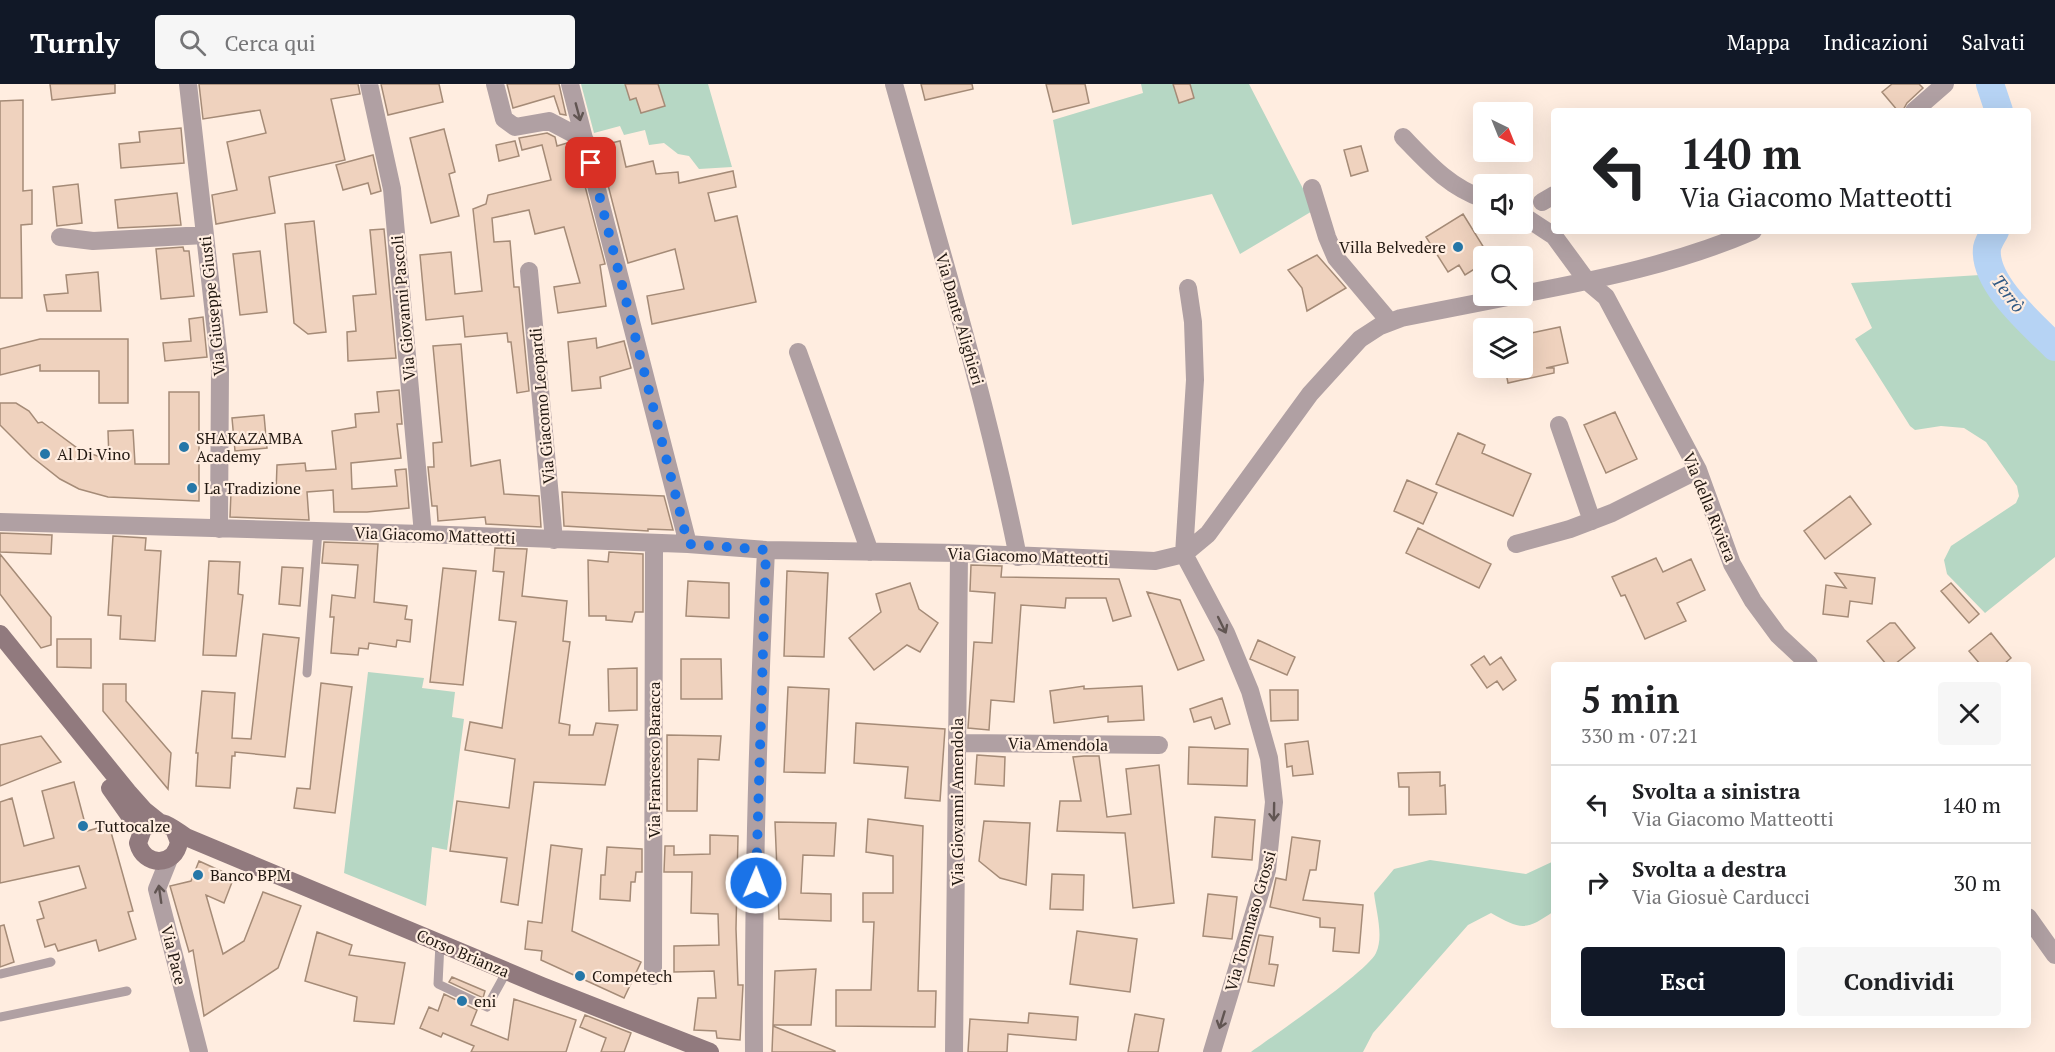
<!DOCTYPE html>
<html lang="it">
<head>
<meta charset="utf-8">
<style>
	:root { --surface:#fff; --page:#f6f6f6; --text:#202124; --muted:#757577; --line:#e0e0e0; --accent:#111827 }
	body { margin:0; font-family:"PT Serif",serif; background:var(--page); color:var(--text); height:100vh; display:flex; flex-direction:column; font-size:22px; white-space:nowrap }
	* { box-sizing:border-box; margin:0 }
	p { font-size:20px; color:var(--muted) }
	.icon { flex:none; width:33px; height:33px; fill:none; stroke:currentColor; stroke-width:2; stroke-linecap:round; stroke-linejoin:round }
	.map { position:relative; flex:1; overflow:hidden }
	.details { position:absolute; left:1551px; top:578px; width:480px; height:366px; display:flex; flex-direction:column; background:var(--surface); border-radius:6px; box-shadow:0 6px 24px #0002 }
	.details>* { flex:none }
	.banner { position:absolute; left:1551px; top:24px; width:480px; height:126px; border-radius:6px; box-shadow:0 6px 24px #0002; background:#fff; color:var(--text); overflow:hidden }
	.needle { width:39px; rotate:137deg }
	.buttons { position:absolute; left:1473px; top:18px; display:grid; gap:12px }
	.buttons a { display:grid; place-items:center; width:60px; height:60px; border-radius:6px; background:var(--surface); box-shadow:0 6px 24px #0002; font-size:30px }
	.pin { position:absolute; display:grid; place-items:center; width:51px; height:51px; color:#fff; margin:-26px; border-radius:12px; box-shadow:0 3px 9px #0006 }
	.me { position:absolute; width:66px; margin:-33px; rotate:1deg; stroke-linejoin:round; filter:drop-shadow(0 0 4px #0008) }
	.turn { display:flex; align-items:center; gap:21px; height:126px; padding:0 30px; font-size:27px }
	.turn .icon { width:78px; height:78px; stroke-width:2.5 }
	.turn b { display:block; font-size:42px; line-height:51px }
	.round { display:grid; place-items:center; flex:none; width:63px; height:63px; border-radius:6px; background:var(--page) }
	.summary { display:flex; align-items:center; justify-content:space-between; height:102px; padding:0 30px }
	h1 { font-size:36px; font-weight:700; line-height:45px }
	.button { display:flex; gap:12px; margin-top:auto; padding:12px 30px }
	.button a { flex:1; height:69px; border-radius:6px; background:var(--accent); color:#fff; font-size:24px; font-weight:700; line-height:69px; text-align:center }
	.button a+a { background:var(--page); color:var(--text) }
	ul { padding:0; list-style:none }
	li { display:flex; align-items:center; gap:18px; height:78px; padding:0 30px; border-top:2px solid var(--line) }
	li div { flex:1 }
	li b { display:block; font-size:22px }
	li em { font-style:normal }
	header { display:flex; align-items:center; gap:36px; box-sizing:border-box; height:84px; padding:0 30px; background:var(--accent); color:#fff }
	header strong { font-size:28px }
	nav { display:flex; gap:33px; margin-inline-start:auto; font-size:21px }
	.search { width:420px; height:54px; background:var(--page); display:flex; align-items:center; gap:15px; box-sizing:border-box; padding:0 21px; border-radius:6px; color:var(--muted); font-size:22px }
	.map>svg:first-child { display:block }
</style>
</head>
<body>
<header>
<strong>Turnly</strong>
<div class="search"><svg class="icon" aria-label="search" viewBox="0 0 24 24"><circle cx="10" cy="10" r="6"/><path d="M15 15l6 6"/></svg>Cerca qui</div>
<nav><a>Mappa</a><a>Indicazioni</a><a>Salvati</a></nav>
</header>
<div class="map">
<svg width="2055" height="968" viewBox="0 0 2055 968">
	<rect width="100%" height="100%" fill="#ffede0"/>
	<!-- green -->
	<path fill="#b6d7c4" d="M581,0H625L630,16L636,14L641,29L665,22L658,0H708L732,83L699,85L689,72L678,70L664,59L649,61L645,46L624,51L620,42L594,49Z
		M1141,0H1249L1314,126L1240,170L1212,110L1072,141L1053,36L1143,9Z
		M1996,190L2001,193L2018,217L2055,249V473L1985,529L1947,490L1944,476L1951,462L2016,419L2019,412L2017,402L1986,358L1964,344L1941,342L1915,346L1910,342L1855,255L1872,244L1851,199Z
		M368,588L424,594L422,604L455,608L452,633L464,635L447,766L432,763L426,822L344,789Z
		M1430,776L1526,790L1554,777V827C1526,847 1521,846 1491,829L1468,841L1373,949L1363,968H1251C1273,952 1367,888 1376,869C1384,852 1376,827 1374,809L1394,785Z"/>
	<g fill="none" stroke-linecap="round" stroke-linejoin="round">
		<!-- river -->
		<path stroke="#b6d3f4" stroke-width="28" d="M1990,0L1999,27
			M1995,147C1992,152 1988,159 1987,164C1983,199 2033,241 2055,263"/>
	</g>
	<!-- building -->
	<path fill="#efd2be" stroke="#a58b77" stroke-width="1.5" d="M50,0H115V9L52,16Z
		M199,0H358L360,10L331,15L345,76L269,93L275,129L216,140L212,111L237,106L227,58L266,49L260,26L203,35Z
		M381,0H439L443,18L388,31Z
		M507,0H559L566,31L560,30L554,12L513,24Z
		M625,0H658L665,22L641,29L636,14L630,16Z
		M921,0H972L973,5L925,16Z
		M1046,0H1085L1089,19L1053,28Z
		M1173,0H1190L1194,14L1179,19Z
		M1892,0H1919L1923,4L1907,19L1903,26L1898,27L1882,8Z
		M23,16V107L32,106V140L21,141L22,214H0V17Z
		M181,44L184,79L121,84L119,60L140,58L139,48Z
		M444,45L455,88L449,90L459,132L431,139L410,54Z
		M547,49L555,53L557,62L567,59L575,63L605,180L600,181L606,222L558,229L554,203L580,199L564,143L535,150L529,126L492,134L494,158L510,157L514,203H519L529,307L517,309L511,258H508L507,249L465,253L463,232L426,236L420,171L451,168L455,210L482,207L473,125L486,120L488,111L551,96L542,61L522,66L519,54Z
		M515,57L519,72L499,77L496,61Z
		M620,57L626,83L653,77L656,90L678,88L679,99L733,87L736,103L708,109L715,137L737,132L756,218L652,240L647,212L684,205L675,165L628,179L598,62Z
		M1361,62L1368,87L1351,92L1344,66Z
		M373,71L381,107L371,110L368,99L343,106L336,81Z
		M78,100L82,139L57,142L53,103Z
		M177,109L181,141L118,144L115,116Z
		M1463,130L1489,172H1484V179L1465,191L1459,181L1448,188L1426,153Z
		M314,137L326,248L308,250L294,239L285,140Z
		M384,145L396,274L348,277L347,248L356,247L353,212L376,210L370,146Z
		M183,163L184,167H189L194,212L161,215L156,165Z
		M260,167L267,228L240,231L233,170Z
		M1317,171L1346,204L1307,227L1302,204L1288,186Z
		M98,188L101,227H47L44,211L68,209L66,191Z
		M203,233L207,273L165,277L163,259L191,257L189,235Z
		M1560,243L1568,279L1546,284H1554V289L1508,299L1505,284H1522V267L1526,266L1522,251Z
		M596,254L597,264L624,257L631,284L600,293L601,304L572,307L568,258Z
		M40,255H128V319H99V287H40V281L0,291V265Z
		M461,260L471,382L500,376L504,410L539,412L541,443L486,440L485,433L438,437L437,422H432L428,383H434L433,359L442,358L433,262Z
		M399,306L402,340H397L401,374L351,379L352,405L397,402L395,386L406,385L409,424L367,428H334L333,406L307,408L309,436L230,433L231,408L276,409L277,381L305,379L306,387L336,385L332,347L356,343L355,330L379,328L377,308Z
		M169,308H199V417L108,413L79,405L60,395L32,373L0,341V319H16L29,327L38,339L42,338L80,366L109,376L108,347L133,346L135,380H169Z
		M1615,328L1637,375L1606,389L1584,341Z
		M264,331L267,364L235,367L232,334Z
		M1458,349L1485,361L1482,369L1531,390L1513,432L1436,400Z
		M1407,396L1437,409L1423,440L1394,427Z
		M562,408L664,412L673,446L648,445V447L564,442Z
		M1850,412L1871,440L1825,475L1804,447Z
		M1418,444L1491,480L1479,504L1406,469Z
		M0,449L52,451L51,470L0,468Z
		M113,452L146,454L145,466L161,467L155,557L120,555L121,532L108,531Z
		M324,458L378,460L374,518L407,522L405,535L412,536L410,558L397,556L396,563L369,559L368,565L359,564L358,571L331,569L334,533H330L332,511L355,514L358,481L322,479Z
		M495,464L527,465L522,512L567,517L563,557L570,558L559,639L570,641L569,651H593L596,639L618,641L605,701L534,698L518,821L501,818L507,774L450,767L457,717L509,724L515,675L465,666L470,638L502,644L516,538L499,536L504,488L493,487Z
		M609,468L643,470V528H635L632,538L606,536V532H589L588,476L608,478Z
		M0,470L51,533V561L41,564L0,510Z
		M1656,474L1663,488L1691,475L1705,506L1677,519L1686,537L1645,555L1625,511L1621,512L1612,493Z
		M209,477L240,478L238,510L243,511L236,572L203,571Z
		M971,481L1002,482L1001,493L1119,495L1131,532L1113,537L1106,514H1066L1065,524L1021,521L1014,618L991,616L989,646L968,644L974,558L992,559L995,509L970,507Z
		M282,483L303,484L300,522L279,520Z
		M443,484L476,487L463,601L430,598Z
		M787,487L828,489L824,573L784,572Z
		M1835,489L1875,494L1872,520L1850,517L1848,533L1823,530L1826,501L1846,504Z
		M688,497L729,499V534L686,532Z
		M910,499L919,525L938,539L920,568L907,561L874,586L849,554L881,528L876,510Z
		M1951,499L1979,530L1969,539L1941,507Z
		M1147,508L1180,516L1204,576L1178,586Z
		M1890,539H1895L1915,564L1895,580H1886L1867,557Z
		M1991,549L2011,574L2004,580H1980L1969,567Z
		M263,550L299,554L285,673L235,668V672H232L230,704L196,702L198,669H196L202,607L235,609L232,654L251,655Z
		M57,555H91V584L57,583Z
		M1258,556L1295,573L1287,591L1250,575Z
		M1484,572L1490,581L1501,573L1516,596L1503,606L1497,597L1487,604L1471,581Z
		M681,575H721L722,615H681Z
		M637,584V626L609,627L608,585Z
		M321,599L352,603L335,729L294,724L297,704L310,705Z
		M103,600H126V617L171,669L168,705L103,627Z
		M1084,602V605L1142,602L1144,636L1108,638V632L1054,639L1050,607Z
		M788,603L829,605L825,689L784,688Z
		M1270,606H1298V636L1271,637Z
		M1222,614L1230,640L1215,645L1211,633L1194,638L1190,625Z
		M856,639L945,645L940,717L905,714L908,683L854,679Z
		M667,651L721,652L719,676L698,675L697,727H667Z
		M41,652L61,678L0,702V661Z
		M1308,657L1313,690L1293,692L1292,682L1287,683L1285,660Z
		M1189,663L1248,665L1247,702L1188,700Z
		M977,671L1005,673L1004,702L975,700Z
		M1084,672H1099L1107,733L1131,730L1126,685L1159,681L1174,819L1133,824L1125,749L1057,747L1060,717H1081L1073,673Z
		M1440,688V702L1445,701L1446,730L1409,731V703H1399L1398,689Z
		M74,698L87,747L109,741L133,827L128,828L136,855L99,867L96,856L58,867L55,860L45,863L37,836L44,834L39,818L86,804L79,782L0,799V718L12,714L24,762L54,754L42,707Z
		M1215,733L1255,736L1252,776L1212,773Z
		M868,735L923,742L918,907H936L935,943L836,942V906H871L874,838H863V809H893V772L866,768Z
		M984,737L1030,739L1026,801L1000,794L979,777Z
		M775,738L836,739L834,772L803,771L801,809L831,810V837L779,835Z
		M710,751L738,752L736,845L738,901H743L740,956L717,954L716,947L694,946L698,914H716L714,887L674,888V862L719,861L718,830L691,829L692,788H664L665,762H674V771L710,770Z
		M1292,753L1320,757L1316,786H1310L1303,816L1363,821L1359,869L1333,867L1335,844L1320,843V834L1270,823L1276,794L1286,796Z
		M551,761L582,765L572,847L641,878L624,914L541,876L542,867L525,865L528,837L542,839Z
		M607,763L642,765V788H636L635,798H631L630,817L600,815L601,791H605Z
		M199,777L234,793L224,819L206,811L223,870L244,857L263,808L301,822L278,884L204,932L193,866L189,868L170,802L191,797Z
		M1052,790L1084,791L1083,826L1050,825Z
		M1208,810L1237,813L1232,855L1203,852Z
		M4,841L14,878L0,883V842Z
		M1077,847L1137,855L1130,908L1070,900Z
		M317,848L352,861L349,871L405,879L394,940L354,937L357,913L305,897Z
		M1259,851L1273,853L1269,880L1278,881L1274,902L1248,898Z
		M816,885L811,941H773L775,887Z
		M452,893L485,907L483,914L449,898Z
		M444,910L477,926L471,941L508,956L514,915L576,936L566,968H471L474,962L443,949L441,953L420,944L429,923L438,927Z
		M1029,929L1078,933L1076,956L1008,950L1007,968H968L970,935L1028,939Z
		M1135,930L1164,935L1158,968H1128Z
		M585,931L631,949L624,968H601L606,954L580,943Z
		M773,942L835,967V968H772Z"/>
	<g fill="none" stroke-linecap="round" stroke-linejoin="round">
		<!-- service -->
		<path stroke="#b0a0a3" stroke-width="9" d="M307,589L318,447
			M440,859L438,900L487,923L507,887
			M0,890L51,878
			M0,933L127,907"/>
		<!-- minor -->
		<path stroke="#b0a0a3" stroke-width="18" d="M188,0L220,284L219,445
			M369,0L392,105L423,450
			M495,0L504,35L515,43L549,37L585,56
			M570,0L688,460
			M894,0C938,157 986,313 1018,473
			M1914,27L1945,0
			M1403,53C1428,79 1449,103 1484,115
			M1312,104L1327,153L1336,174L1390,238
			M1542,118L1554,111
			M1522,131L1554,152L1587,197L1606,213L1698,386L1732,480L1753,517L1778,551L1809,580
			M60,153L93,157L205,151
			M529,187L554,456
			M1188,204L1193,238L1195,296L1184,470L1226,549L1250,607L1269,674L1274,718L1267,786L1212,968
			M1522,210C1601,195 1679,179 1753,147
			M798,268L870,468
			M1559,341L1592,437
			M0,438L423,450L688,460L766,466L959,469L1155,477L1184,470L1208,450L1310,310L1360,255L1380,242L1401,234L1513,212
			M1516,460L1570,445L1612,429L1698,386
			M957,659L1159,661
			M169,775L157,805L199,968
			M2028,833L2055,871
			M653,892L654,460
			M754,968C753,801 758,633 766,466
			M954,968L959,469"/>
		<!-- secondary -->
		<path stroke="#917a7e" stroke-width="18" d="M0,550L128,708L144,726L159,738
			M110,704L141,748
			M174,745L179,758C175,783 144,783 138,759L143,745C160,731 171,743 186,753L542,902L710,968"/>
	</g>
	<!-- one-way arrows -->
	<defs><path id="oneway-shaft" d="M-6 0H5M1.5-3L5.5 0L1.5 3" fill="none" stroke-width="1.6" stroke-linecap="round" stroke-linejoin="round" transform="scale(1.5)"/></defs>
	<g stroke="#615552">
		<use href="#oneway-shaft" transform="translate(578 28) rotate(75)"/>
		<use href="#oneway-shaft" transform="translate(1222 541) rotate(64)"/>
		<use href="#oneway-shaft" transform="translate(1274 728) rotate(91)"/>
		<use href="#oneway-shaft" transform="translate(160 810) rotate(-98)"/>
		<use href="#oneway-shaft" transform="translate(1222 936) rotate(107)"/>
	</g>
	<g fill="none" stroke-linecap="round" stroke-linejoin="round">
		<!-- route -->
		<path stroke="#1a73e8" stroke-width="10" stroke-dasharray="0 18" d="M591,79L688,460L766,466L756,799"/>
	</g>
	<!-- markers -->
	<g fill="#2677a8" stroke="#ffede0" stroke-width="2">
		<circle cx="1458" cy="163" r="6"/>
		<circle cx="184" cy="363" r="6"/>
		<circle cx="45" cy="370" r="6"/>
		<circle cx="192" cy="404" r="6"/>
		<circle cx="83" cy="742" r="6"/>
		<circle cx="198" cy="791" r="6"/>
		<circle cx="580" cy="892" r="6"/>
		<circle cx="462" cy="917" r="6"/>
	</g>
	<g text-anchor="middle" stroke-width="4.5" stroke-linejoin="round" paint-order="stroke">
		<!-- poi labels -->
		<g font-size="16" fill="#211710" stroke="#ffede0" text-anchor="start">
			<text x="1446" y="169" text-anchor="end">Villa Belvedere</text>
			<text x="196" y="360">SHAKAZAMBA<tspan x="196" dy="18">Academy</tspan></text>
			<text x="57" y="376">Al Di Vino</text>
			<text x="204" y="410">La Tradizione</text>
			<text x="95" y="748">Tuttocalze</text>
			<text x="210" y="797">Banco BPM</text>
			<text x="592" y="898">Competech</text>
			<text x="474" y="923">eni</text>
		</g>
		<!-- street labels -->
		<g font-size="16" fill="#211710" stroke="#ffede0">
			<text transform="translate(212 222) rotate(-96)" y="6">Via Giuseppe Giusti</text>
			<text transform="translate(403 224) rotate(-95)" y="6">Via Giovanni Pascoli</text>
			<text transform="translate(960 235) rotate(74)" y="6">Via Dante Alighieri</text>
			<text transform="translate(542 322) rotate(-95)" y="6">Via Giacomo Leopardi</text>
			<text transform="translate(1710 423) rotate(68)" y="6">Via della Riviera</text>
			<text transform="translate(435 451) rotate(2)" y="6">Via Giacomo Matteotti</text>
			<text transform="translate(1028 472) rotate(2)" y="6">Via Giacomo Matteotti</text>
			<text transform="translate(1058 660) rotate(1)" y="6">Via Amendola</text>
			<text transform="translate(654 676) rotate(-90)" y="6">Via Francesco Baracca</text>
			<text transform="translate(957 718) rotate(-90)" y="6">Via Giovanni Amendola</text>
			<text transform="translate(1250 837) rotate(-74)" y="6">Via Tommaso Grossi</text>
			<text transform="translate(463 869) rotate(23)" y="6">Corso Brianza</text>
			<text transform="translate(174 871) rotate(76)" y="6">Via Pace</text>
		</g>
		<!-- water labels -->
		<g font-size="18" font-style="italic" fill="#2f5883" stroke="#ffede0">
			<text transform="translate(2008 210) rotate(53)" y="6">Terrò</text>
		</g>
	</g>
</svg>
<div class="buttons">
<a><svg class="needle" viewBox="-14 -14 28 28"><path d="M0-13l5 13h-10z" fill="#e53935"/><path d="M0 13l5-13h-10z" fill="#757577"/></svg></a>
<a><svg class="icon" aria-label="sound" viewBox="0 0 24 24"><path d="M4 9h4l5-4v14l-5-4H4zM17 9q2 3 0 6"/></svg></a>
<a><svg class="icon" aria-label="search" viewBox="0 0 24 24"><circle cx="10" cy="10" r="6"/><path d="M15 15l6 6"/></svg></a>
<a><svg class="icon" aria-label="layers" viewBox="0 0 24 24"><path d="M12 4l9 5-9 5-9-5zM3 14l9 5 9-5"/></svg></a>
</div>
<div class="pin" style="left:591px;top:79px;background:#d93025"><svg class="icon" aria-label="arrive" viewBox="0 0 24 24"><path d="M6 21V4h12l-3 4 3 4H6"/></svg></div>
<svg class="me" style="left:756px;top:799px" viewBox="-20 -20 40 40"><circle r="17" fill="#1a73e8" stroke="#fff" stroke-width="3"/><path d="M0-11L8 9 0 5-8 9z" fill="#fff"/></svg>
<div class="banner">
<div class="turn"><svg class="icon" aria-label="left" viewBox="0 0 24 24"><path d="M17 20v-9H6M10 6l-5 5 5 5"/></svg><div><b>140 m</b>Via Giacomo Matteotti</div></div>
</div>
<section class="details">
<div class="summary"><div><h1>5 min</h1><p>330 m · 07:21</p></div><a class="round"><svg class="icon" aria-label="close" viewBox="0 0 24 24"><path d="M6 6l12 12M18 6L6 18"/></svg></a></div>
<ul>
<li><svg class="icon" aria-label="left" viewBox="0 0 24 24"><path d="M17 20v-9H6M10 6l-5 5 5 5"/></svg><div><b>Svolta a sinistra</b><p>Via Giacomo Matteotti</p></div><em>140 m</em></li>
<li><svg class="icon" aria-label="right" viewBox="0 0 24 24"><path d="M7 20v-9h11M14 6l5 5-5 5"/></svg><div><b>Svolta a destra</b><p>Via Giosuè Carducci</p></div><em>30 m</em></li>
</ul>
<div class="button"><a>Esci</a><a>Condividi</a></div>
</section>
</div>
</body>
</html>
